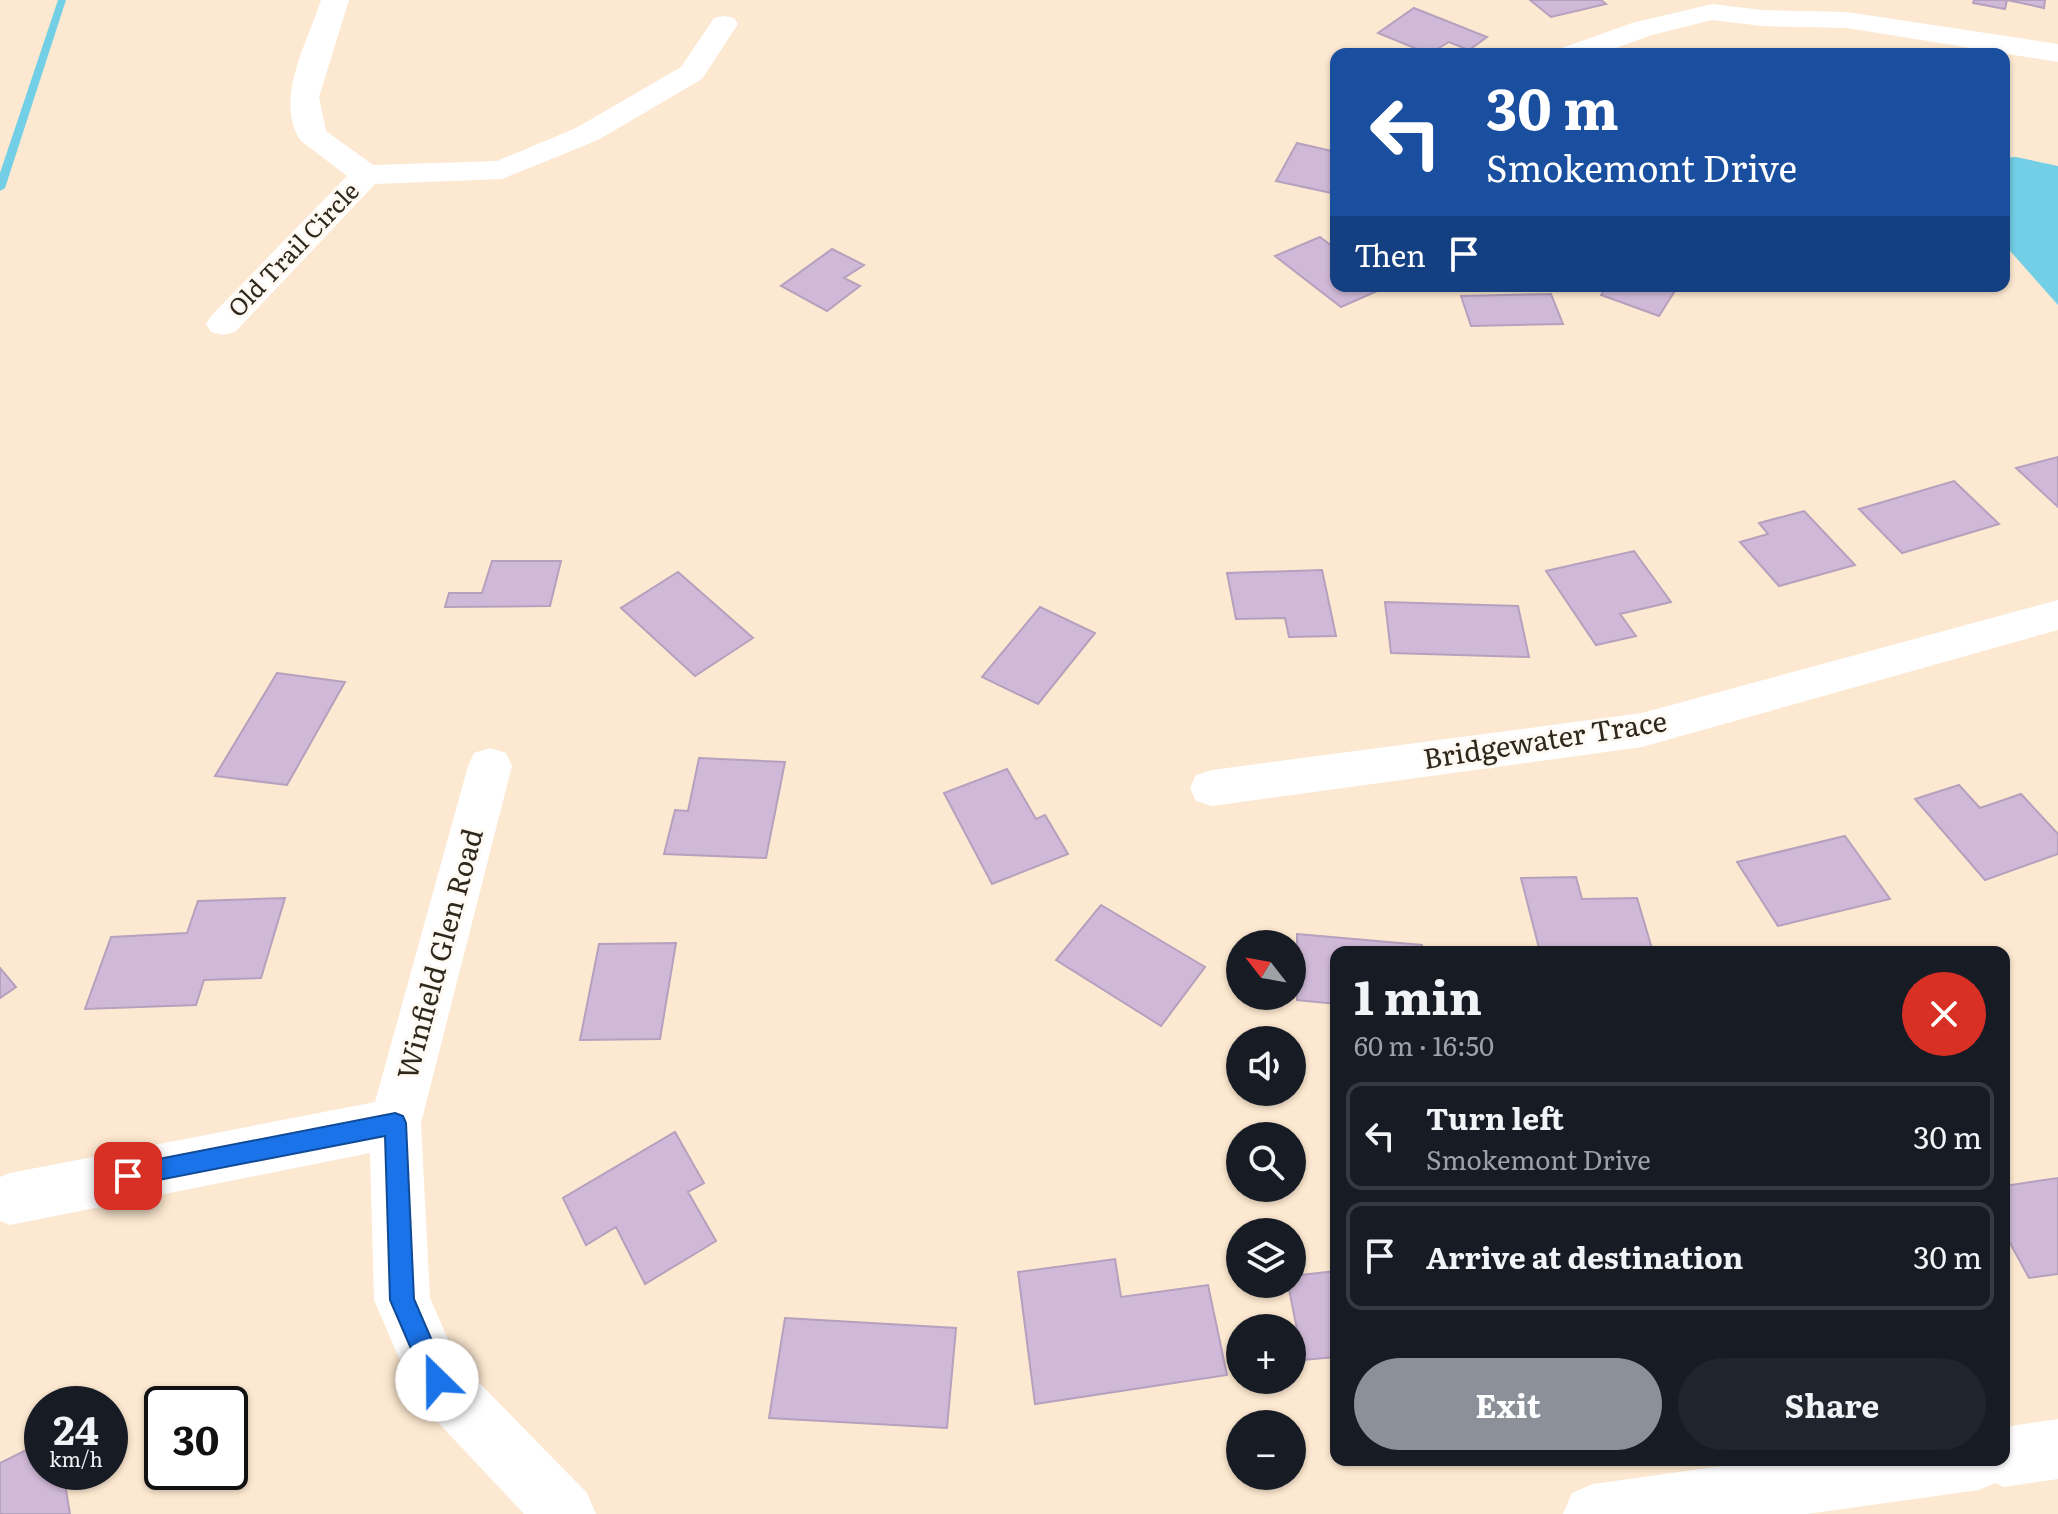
<!DOCTYPE html>
<html lang="en">
<head>
<meta charset="utf-8">
<style>
	:root { --surface:#171b24; --page:#20242c; --text:#f1f3f6; --muted:#9ea1a6; --line:#363941; --accent:#8c9099 }
	body { margin:0; font-family:Literata,serif; background:var(--page); color:var(--text); height:100vh; display:flex; flex-direction:column; font-size:30px; white-space:nowrap }
	* { box-sizing:border-box; margin:0 }
	p { font-size:26px; color:var(--muted) }
	.icon { flex:none; width:44px; height:44px; fill:none; stroke:currentColor; stroke-width:2; stroke-linecap:round; stroke-linejoin:round }
	.map { position:relative; flex:1; overflow:hidden }
	.drawer { position:absolute; left:1330px; top:946px; width:680px; height:520px; display:flex; flex-direction:column; background:var(--surface); border-radius:16px; box-shadow:0 2px 6px #0004 }
	.drawer>* { flex:none }
	.banner { position:absolute; left:1330px; top:48px; width:680px; height:244px; border-radius:16px; box-shadow:0 2px 6px #0004; background:#1a4fa0; color:#fff; overflow:hidden }
	.needle { width:52px; rotate:301deg }
	.buttons { position:absolute; left:1226px; top:930px; display:grid; gap:16px }
	.buttons a { display:grid; place-items:center; width:80px; height:80px; border-radius:50%; background:var(--surface); box-shadow:0 2px 6px #0004; font-size:40px }
	.speed { position:absolute; left:24px; top:1386px; display:flex; gap:16px; font-size:40px; font-weight:700; text-align:center }
	.speed>* { display:grid; place-content:center; width:104px; height:104px; border-radius:50%; background:var(--surface); box-shadow:0 2px 6px #0004; line-height:1 }
	.speed small { font-size:20px; font-weight:400 }
	.speed .limit { border:4px solid #111; border-radius:12px; background:#fff; color:#111 }
	.pin { position:absolute; display:grid; place-items:center; width:68px; height:68px; color:#fff; margin:-34px; border-radius:16px; box-shadow:0 4px 12px #0006 }
	.me { position:absolute; width:88px; margin:-44px; rotate:337deg; stroke-linejoin:round; filter:drop-shadow(0 0 6px #0008) }
	.turn { display:flex; align-items:center; gap:28px; height:168px; padding:0 24px; font-size:36px }
	.turn .icon { width:104px; height:104px; stroke-width:2.5 }
	.turn b { display:block; font-size:56px; line-height:68px }
	.then { display:flex; align-items:center; height:76px; padding:0 24px; background:#0003; gap:16px; font-size:30px }
	.round { display:grid; place-items:center; flex:none; width:84px; height:84px; border-radius:42px; background:var(--page) }
	.overview { display:flex; align-items:center; justify-content:space-between; height:136px; padding:0 24px }
	h1 { font-size:48px; font-weight:700; line-height:60px }
	.cta { display:flex; gap:16px; margin-top:auto; padding:16px 24px }
	.cta a { flex:1; height:92px; border-radius:48px; background:var(--accent); color:#fff; font-size:32px; font-weight:700; line-height:92px; text-align:center }
	.cta a+a { background:var(--page); color:var(--text) }
	ul { padding:0; list-style:none }
	li { display:flex; align-items:center; gap:24px; height:108px; margin:0 16px 12px; padding:0 8px; border:4px solid var(--line); border-radius:16px }
	li div { flex:1 }
	li b { display:block; font-size:30px }
	li em { font-style:normal }
	.map>svg:first-child { display:block }
</style>
</head>
<body>
<div class="map">
<svg width="2058" height="1514" viewBox="0 0 2058 1514">
	<rect width="100%" height="100%" fill="#fde9d1"/>
	<!-- water -->
	<path fill="#72cfe5" d="M2016,157L2058,166V305L2004,244V158Z"/>
	<g fill="none" stroke-linecap="round" stroke-linejoin="round">
		<!-- stream -->
		<path fill="#72cfe5" fill-rule="evenodd" d="M58,0H66L5,188L0,191V173Z"/>
	</g>
	<!-- building -->
	<path fill="#d0b9d8" stroke="#b5a0bd" stroke-width="2" d="M1530,0H1601L1606,4L1551,17Z
		M1974,0H2045L2044,8L2007,0L2005,9L1973,3Z
		M1414,8L1487,37L1469,50L1449,42L1429,54L1378,33Z
		M1297,143L1336,152V194L1276,181Z
		M1320,237L1336,249V286L1386,287L1341,307L1275,256Z
		M832,249L864,265L844,278L860,286L827,311L781,286Z
		M1607,286H1678L1659,316L1601,295Z
		M1551,294L1563,324L1471,326L1461,296Z
		M2058,457V507L2016,468Z
		M1954,481L1999,524L1902,553L1859,509Z
		M1804,511L1855,565L1779,586L1740,542L1768,534L1759,523Z
		M1634,551L1671,602L1620,614L1636,636L1596,645L1546,571Z
		M492,561H561L550,606L445,607L449,593H482Z
		M1322,570L1336,636L1289,637L1285,618L1236,619L1227,573Z
		M678,572L753,638L695,676L621,608Z
		M1385,602L1518,606L1529,657L1391,653Z
		M1040,607L1095,633L1038,704L982,677Z
		M277,673L345,682L287,785L215,776Z
		M699,758L785,762L766,858L664,854L675,810L688,811Z
		M1007,769L1036,819L1045,815L1068,854L992,884L944,793Z
		M1959,785L1980,808L2021,794L2058,834V854L1985,880L1915,799Z
		M1845,836L1890,899L1778,926L1737,862Z
		M1576,877L1582,899L1637,898L1653,952H1540L1521,878Z
		M285,898L261,978L204,980L196,1005L85,1009L111,937L187,933L198,901Z
		M1101,905L1205,967L1161,1026L1056,960Z
		M1297,934L1422,945V952H1336V1004L1297,1000Z
		M676,943L660,1039L580,1040L599,944Z
		M0,968L16,987L0,998Z
		M675,1132L704,1183L688,1192L716,1241L645,1284L616,1227L586,1245L563,1198Z
		M2058,1178V1274L2029,1278L2004,1232V1186Z
		M1115,1259L1121,1297L1208,1285L1227,1375L1035,1404L1018,1272Z
		M1336,1271V1357L1303,1360L1288,1284H1292V1276Z
		M785,1318L956,1328L947,1428L769,1418Z
		M42,1442V1472H63L70,1514H0V1463Z"/>
	<g fill="none" stroke-linecap="round" stroke-linejoin="round">
		<!-- street -->
		<path fill="#fff" fill-rule="evenodd" d="M321,0H349L319,97L326,131L373,165L497,161L576,128L681,67L714,18L724,16L734,18L738,24L702,79L598,140L502,179L375,184L235,332L223,335L211,332L206,324L211,316L347,176L301,141C273,101 308,41 321,0Z
			M1712,4L1762,10L1847,12L2058,44V62L1847,28L1762,26L1712,20L1652,35L1599,54H1558L1562,48L1632,23Z
			M2058,600V630L1642,747L1212,806L1196,801L1190,788L1196,775L1212,770L1642,713Z
			M490,748L506,753L512,766L421,1123L430,1298L457,1360L587,1493L596,1514H524L417,1400L374,1300L370,1153L10,1225L0,1221V1177L10,1173L375,1102L468,766L474,753Z
			M2058,1419V1479L2004,1487L1995,1483L1979,1490L1807,1514H1563L1572,1493L1593,1484L1765,1460H2004V1427Z"/>
	</g>
	<!-- route -->
	<path fill="#1a73e8" stroke="#114b97" stroke-width="2" d="M395,1113L403,1116L406,1123L414,1299L449,1380L445,1388L437,1392L428,1388L390,1300L385,1136L128,1186L121,1183L117,1176L121,1168L128,1165Z"/>
	<g text-anchor="middle" stroke-width="6" stroke-linejoin="round" paint-order="stroke">
		<!-- far-street labels -->
		<g font-size="24" fill="#31281c" stroke="#fef9f3">
			<text transform="translate(294 250) rotate(-46)" y="8">Old Trail Circle</text>
		</g>
		<!-- street labels -->
		<g font-size="28" fill="#31281c" stroke="#fef9f3">
			<text transform="translate(1545 740) rotate(-9)" y="10">Bridgewater Trace</text>
			<text transform="translate(440 954) rotate(-75)" y="10">Winfield Glen Road</text>
		</g>
	</g>
</svg>
<div class="buttons">
<a><svg class="needle" viewBox="-14 -14 28 28"><path d="M0-13l5 13h-10z" fill="#e53935"/><path d="M0 13l5-13h-10z" fill="#9ea1a6"/></svg></a>
<a><svg class="icon" aria-label="sound" viewBox="0 0 24 24"><path d="M4 9h4l5-4v14l-5-4H4zM17 9q2 3 0 6"/></svg></a>
<a><svg class="icon" aria-label="search" viewBox="0 0 24 24"><circle cx="10" cy="10" r="6"/><path d="M15 15l6 6"/></svg></a>
<a><svg class="icon" aria-label="layers" viewBox="0 0 24 24"><path d="M12 4l9 5-9 5-9-5zM3 14l9 5 9-5"/></svg></a>
<a>+</a>
<a>−</a>
</div>
<div class="speed"><div>24<small>km/h</small></div><div class="limit">30</div></div>
<div class="pin" style="left:128px;top:1176px;background:#d93025"><svg class="icon" aria-label="arrive" viewBox="0 0 24 24"><path d="M6 21V4h12l-3 4 3 4H6"/></svg></div>
<svg class="me" style="left:437px;top:1380px" viewBox="-20 -20 40 40"><circle r="19" fill="#fff"/><path d="M0-13L10 11 0 6-10 11z" fill="#1a73e8"/></svg>
<div class="banner">
<div class="turn"><svg class="icon" aria-label="left" viewBox="0 0 24 24"><path d="M17 20v-9H6M10 6l-5 5 5 5"/></svg><div><b>30 m</b>Smokemont Drive</div></div>
<div class="then">Then<svg class="icon" aria-label="arrive" viewBox="0 0 24 24"><path d="M6 21V4h12l-3 4 3 4H6"/></svg></div>
</div>
<section class="drawer">
<div class="overview"><div><h1>1 min</h1><p>60 m · 16:50</p></div><a class="round" style="background:#d93025;color:#fff"><svg class="icon" aria-label="close" viewBox="0 0 24 24"><path d="M6 6l12 12M18 6L6 18"/></svg></a></div>
<ul>
<li><svg class="icon" aria-label="left" viewBox="0 0 24 24"><path d="M17 20v-9H6M10 6l-5 5 5 5"/></svg><div><b>Turn left</b><p>Smokemont Drive</p></div><em>30 m</em></li>
<li><svg class="icon" aria-label="arrive" viewBox="0 0 24 24"><path d="M6 21V4h12l-3 4 3 4H6"/></svg><div><b>Arrive at destination</b></div><em>30 m</em></li>
</ul>
<div class="cta"><a>Exit</a><a>Share</a></div>
</section>
</div>
</body>
</html>
